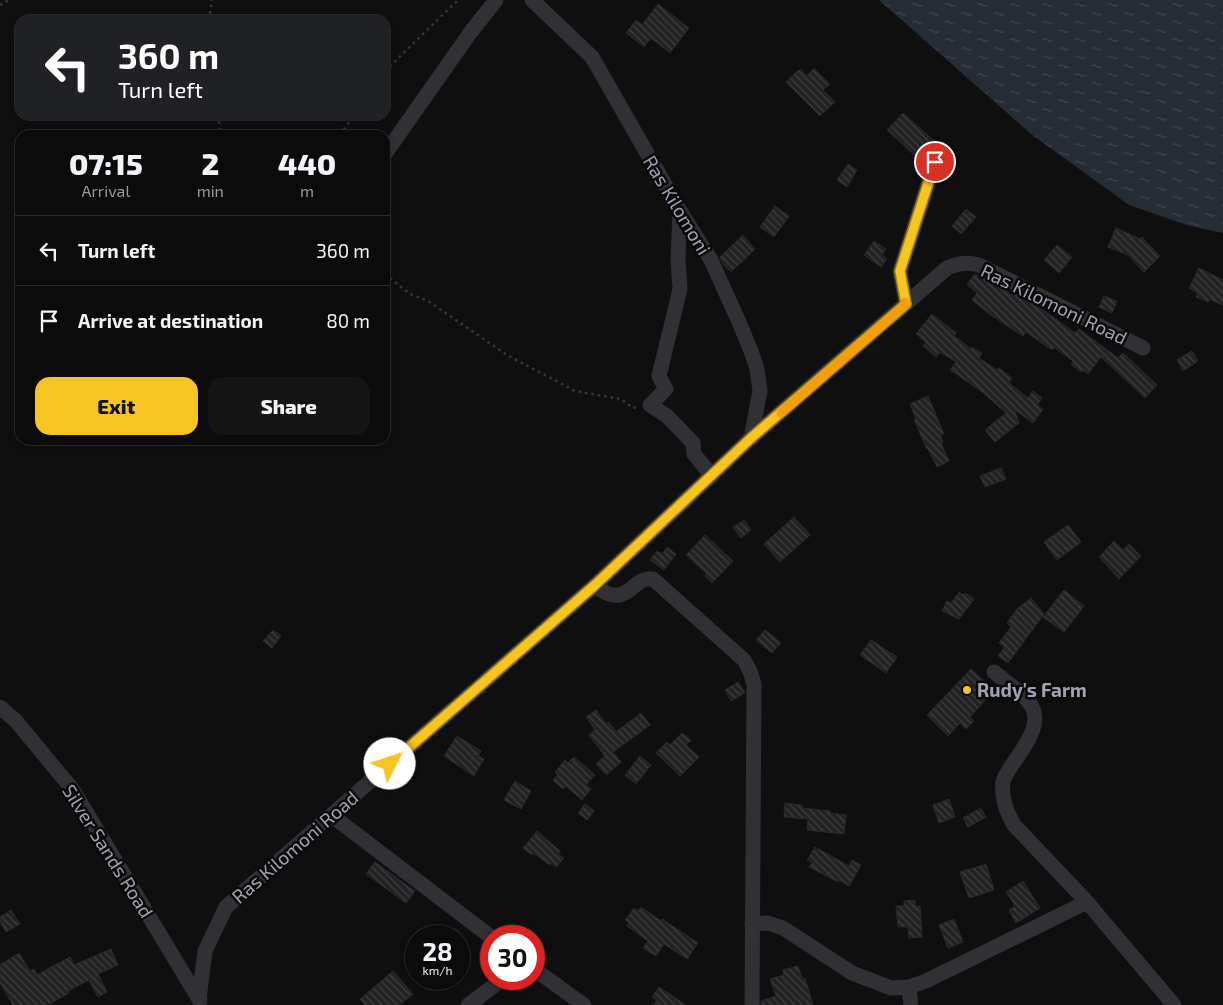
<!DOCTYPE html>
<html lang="en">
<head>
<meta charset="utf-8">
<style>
	:root { --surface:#0b0b0c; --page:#141415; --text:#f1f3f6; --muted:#9a9b9d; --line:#2b2b2d; --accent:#f7c521 }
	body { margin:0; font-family:"Exo 2",sans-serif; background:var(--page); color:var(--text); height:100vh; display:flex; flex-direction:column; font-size:19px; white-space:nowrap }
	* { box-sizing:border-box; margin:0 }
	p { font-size:16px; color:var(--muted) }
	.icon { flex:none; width:28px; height:28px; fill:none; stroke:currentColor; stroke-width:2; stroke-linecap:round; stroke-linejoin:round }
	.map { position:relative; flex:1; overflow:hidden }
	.panel { position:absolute; left:15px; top:130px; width:375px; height:315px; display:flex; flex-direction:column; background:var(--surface); border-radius:15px; box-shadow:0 2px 8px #0003,0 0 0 1px var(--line) }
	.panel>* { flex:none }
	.guide { position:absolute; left:15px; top:15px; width:375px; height:105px; border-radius:15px; box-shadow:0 2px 8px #0003,0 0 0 1px var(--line); background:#202124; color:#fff; overflow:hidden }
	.speed { position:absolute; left:405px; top:925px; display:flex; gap:10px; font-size:25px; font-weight:700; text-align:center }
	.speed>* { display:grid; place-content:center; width:65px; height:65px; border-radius:50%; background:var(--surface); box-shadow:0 2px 8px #0003,0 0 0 1px var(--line); line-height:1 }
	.speed small { font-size:12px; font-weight:400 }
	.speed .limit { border:8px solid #d22; background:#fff; color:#111 }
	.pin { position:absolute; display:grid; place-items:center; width:42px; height:42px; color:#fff; margin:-21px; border:2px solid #fff; border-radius:50%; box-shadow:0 1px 5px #0007 }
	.me { position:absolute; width:55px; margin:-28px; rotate:49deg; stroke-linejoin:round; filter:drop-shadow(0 0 4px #0008) }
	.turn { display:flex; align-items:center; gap:18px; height:105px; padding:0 20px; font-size:22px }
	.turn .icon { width:65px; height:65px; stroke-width:2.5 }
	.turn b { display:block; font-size:35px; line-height:42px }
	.eta { display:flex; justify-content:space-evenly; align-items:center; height:85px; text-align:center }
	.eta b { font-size:30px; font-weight:800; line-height:35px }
	.cta { display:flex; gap:10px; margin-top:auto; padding:10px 20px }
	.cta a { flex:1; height:58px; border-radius:15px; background:var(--accent); color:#111; font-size:20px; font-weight:800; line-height:58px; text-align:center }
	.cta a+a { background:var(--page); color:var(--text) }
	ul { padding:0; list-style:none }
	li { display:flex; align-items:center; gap:15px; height:70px; padding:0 20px; border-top:1px solid var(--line) }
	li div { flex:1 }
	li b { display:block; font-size:19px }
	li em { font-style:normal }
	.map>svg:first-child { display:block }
</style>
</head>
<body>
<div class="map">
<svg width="1223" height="1005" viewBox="0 0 1223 1005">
	<defs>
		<pattern id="water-ripples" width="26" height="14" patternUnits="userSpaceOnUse" patternTransform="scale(1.25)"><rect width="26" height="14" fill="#252c34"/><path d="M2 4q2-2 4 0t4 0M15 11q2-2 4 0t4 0" fill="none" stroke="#41474f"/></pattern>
		<pattern id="building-back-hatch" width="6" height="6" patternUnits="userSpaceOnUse" patternTransform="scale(1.25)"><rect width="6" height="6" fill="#222224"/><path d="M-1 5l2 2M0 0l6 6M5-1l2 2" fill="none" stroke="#3f3f41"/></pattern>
	</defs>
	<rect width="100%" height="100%" fill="#0f0f10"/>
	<!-- water -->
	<path fill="url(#water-ripples)" d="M879,0H1223V233L1187,225L1129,205L1031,134Z"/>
	<!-- building -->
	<path fill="url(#building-back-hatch)" stroke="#29292c" d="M658,4L689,28L670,53L651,38L644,47L626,33L636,20L642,25Z
		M814,68L830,84L823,90L835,102L820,116L786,82L800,69L807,76Z
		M903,113L939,145L923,163L887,130Z
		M848,164L857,170L847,187L837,180Z
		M775,206L789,216L774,237L760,227Z
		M966,209L976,217L961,234L952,226Z
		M1116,228L1140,239L1142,237L1160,256L1144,272L1128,255L1108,247Z
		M743,235L755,249L731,272L723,264L720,257Z
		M874,241L886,249L882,255L887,259L881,267L864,255Z
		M1057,245L1072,257L1059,273L1044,260Z
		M1199,268L1223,280V305L1209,299L1208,302L1196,297L1198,293L1189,288Z
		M975,274L1002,287L1011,295L1012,292L1014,293L1046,312L1075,333L1079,329L1118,358L1123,353L1157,385L1145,398L1101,357L1088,374L1083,370L1081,372L1071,364L1073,361L1054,347L1052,350L1026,332L1023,336L992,316L972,300L977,293L967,284Z
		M1104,296L1117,301L1112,313L1099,307Z
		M932,314L956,333L954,336L971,349L972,347L982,353L979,358L997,370L999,368L1012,378L1009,383L1028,398L1033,391L1042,398L1037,405L1043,409L1033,423L1015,410L1019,423L995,442L985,430L1006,413L981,391L950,370L956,362L940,352L936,357L923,346L926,342L916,334Z
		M1192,351L1198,361L1183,371L1177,360Z
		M928,396L944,434L940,435L943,442L941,443L949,461L937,467L928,449H927L914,420L916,419L910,404Z
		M1001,468L1006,479L985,487L980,476Z
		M794,517L810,535L780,562L764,544Z
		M744,520L751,530L741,538L733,527Z
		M1068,525L1081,542L1057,560L1044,542Z
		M705,535L733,561L712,583L705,576L707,574L686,555Z
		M1114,541L1123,550L1129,544L1141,556L1119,579L1099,557Z
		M667,547L676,554L664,570L650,560L657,551L662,554Z
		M1064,590L1084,606L1064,632L1043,617Z
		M959,592L963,595L965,593L974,599L959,619L942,611L947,601L951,603Z
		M1031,598L1044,614L1008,663L998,656L1005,647L999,643L1011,627L1007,623L1017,609Z
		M273,630L281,636L272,648L263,641Z
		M765,630L781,643L772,653L756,640Z
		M871,640L897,657L886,673L860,655Z
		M971,669L991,687L985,693L989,696L970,717L974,721L966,729L960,723L948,736L927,715Z
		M738,682L745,693L731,701L725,690Z
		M596,710L606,724L609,722L616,732L641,713L650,725L613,752L621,762L606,775L596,764L605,756L589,735L595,730L586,717Z
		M682,733L691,740L686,745L699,757L680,776L656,753L667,742L670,745Z
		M457,736L481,751L478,756L484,759L474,776L444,756Z
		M640,756L651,765L636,784L625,775Z
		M574,757L595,775L586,785L591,789L582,800L566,786L563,789L553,780L558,775L555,772L565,760L568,763Z
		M515,781L531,791L521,809L504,800Z
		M949,799L955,817L939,823L933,805Z
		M785,803L802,805V808L830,811V813L846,815L844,834L807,830L808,819L784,817Z
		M585,804L594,811L587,820L578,813Z
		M981,808L986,817L968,827L963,818Z
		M537,831L560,851L558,854L564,858L556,867L551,863L550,865L533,853L532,855L523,848Z
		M815,847L849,866L852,860L861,865L849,886L839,880L838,882L809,867L812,862L807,860Z
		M375,862L415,891L406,903L366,874Z
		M986,864L994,890L969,898L960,872Z
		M1023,881L1040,908L1016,923L1009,910L1015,906L1006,892Z
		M915,900V906H920L922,937L909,938L908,927H898L896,906H904V901Z
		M641,907L661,921L662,919L698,943L687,959L664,944L656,956L643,948L648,941L627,926L629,923L625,920L634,908L638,911Z
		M11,910L20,924L6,932L0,922V917Z
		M954,919L963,942L948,948L939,925Z
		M111,949L118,965L98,974L107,992L98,997L89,980L68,991L69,993L48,1005H13L0,983V965L19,953L30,971L34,969L37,975L70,957L74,965Z
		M798,966L802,978H805L813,1005H761V1001L776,996L770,979L784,975L783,970Z
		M393,971L413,994L400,1005H365L360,999Z
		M659,987L686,1005H653L657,1000L652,997Z"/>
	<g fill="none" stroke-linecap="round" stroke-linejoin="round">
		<!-- path -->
		<path stroke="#36373c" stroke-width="2.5" stroke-dasharray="2.5 4" stroke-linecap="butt" d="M0,5L9,0
			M209,20L212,0
			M385,71L458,0
			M219,115L220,135
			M340,135L354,115
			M385,274L410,294L428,301L507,355L575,391L621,399L633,408L637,407"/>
		<!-- minor -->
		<path stroke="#303035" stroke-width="15" d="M532,0L592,57L680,211L711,260L739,322L751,351L757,369L760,391L751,438
			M385,154L470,33L496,0
			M680,211L678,259L680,289L659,376L666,389L650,405L667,416L693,443L694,454L712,476
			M906,304L900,271L935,162
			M595,585C627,613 632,575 653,579L744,660L750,671L754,684L752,1005
			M994,672C1005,681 1028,696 1033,709C1041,729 1020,752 1010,768C1008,772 1004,777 1003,781C1001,798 1006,811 1014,825L1087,902L1174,1005
			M0,707L16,721L73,790L200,1001
			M331,815L491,937
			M752,924L768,923L783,928L852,973L891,988L909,987L926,981L1087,902
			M534,969L584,1005
			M909,987L911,1005
			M199,999L205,951L226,907L595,585L751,438L947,268C959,263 967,262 979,265L1143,348
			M468,1005L503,979"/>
	</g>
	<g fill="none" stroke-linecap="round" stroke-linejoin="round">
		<!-- route casing -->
		<g stroke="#a18015" stroke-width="12">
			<path id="route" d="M390,764L595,585L751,438L906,304L900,271L935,162"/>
		</g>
		<!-- route -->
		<use href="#route" stroke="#f7c521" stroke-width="9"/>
		<!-- slow -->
		<path stroke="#f59e0b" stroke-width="9" d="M781,413L906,304L905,302"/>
	</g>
	<!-- markers -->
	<circle fill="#f7c521" stroke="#0a0a0b" stroke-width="2" cx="967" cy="690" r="5"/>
	<g text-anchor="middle" stroke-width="5" stroke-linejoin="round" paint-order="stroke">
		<!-- street labels -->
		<g font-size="19" fill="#9fa3b2" stroke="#0a0a0b">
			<text transform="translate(677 205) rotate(59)" y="7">Ras Kilomoni</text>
			<text transform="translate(1054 304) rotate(26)" y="7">Ras Kilomoni Road</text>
			<text transform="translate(295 847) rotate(-41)" y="7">Ras Kilomoni Road</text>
			<text transform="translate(108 851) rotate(58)" y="7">Silver Sands Road</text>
		</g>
		<!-- poi labels -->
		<g font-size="19" font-weight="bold" fill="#9fa3b2" stroke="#0a0a0b" text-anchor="start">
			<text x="977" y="697">Rudy's Farm</text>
		</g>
	</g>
</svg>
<div class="speed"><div>28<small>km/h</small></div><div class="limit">30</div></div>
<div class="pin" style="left:935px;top:162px;background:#d93025"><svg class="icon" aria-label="arrive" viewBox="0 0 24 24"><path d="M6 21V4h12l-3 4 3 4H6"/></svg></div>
<svg class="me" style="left:390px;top:764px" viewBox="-20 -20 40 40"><circle r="19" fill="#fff"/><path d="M0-13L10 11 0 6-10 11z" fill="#f7c521"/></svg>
<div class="guide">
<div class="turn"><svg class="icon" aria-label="left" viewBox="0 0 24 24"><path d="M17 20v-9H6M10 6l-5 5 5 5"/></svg><div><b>360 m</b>Turn left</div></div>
</div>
<section class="panel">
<div class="eta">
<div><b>07:15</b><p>Arrival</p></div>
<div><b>2</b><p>min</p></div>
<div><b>440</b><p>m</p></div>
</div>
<ul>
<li><svg class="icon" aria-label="left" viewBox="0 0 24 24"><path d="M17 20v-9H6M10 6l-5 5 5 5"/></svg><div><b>Turn left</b></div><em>360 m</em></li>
<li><svg class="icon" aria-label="arrive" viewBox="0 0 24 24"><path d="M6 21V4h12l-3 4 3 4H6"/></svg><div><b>Arrive at destination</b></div><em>80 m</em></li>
</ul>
<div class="cta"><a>Exit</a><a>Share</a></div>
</section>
</div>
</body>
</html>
